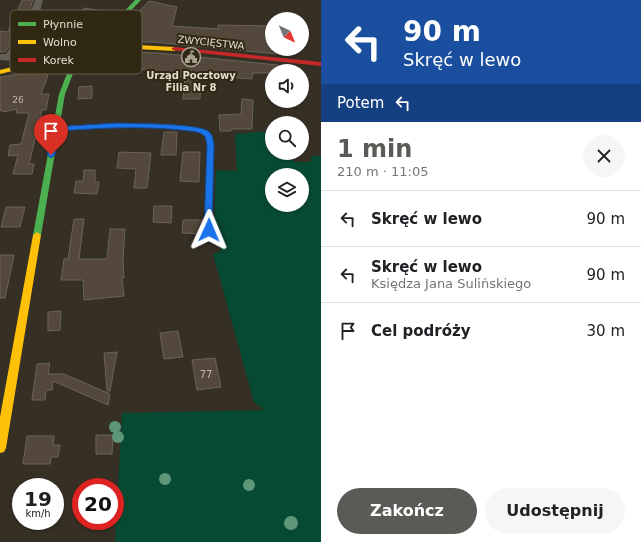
<!DOCTYPE html>
<html lang="pl">
<head>
<meta charset="utf-8">
<style>
	:root { --surface:#fff; --page:#f6f6f6; --text:#202124; --muted:#757577; --line:#e0e0e0; --accent:#5c5a56 }
	body { margin:0; font-family:"DejaVu Sans",sans-serif; background:var(--page); color:var(--text); height:100vh; display:flex; flex-direction:column; font-size:15px; white-space:nowrap }
	* { box-sizing:border-box; margin:0 }
	p { font-size:13px; color:var(--muted) }
	.icon { flex:none; width:22px; height:22px; fill:none; stroke:currentColor; stroke-width:2; stroke-linecap:round; stroke-linejoin:round }
	.map { position:relative; flex:1; overflow:hidden }
	.panel { display:flex; flex-direction:column; background:var(--surface); width:320px }
	.panel>* { flex:none }
	.banner { background:#1a4fa0; color:#fff; overflow:hidden }
	.needle { width:26px; rotate:137deg }
	.controls { position:absolute; left:265px; top:12px; display:grid; gap:8px }
	.controls a { display:grid; place-items:center; width:44px; height:44px; border-radius:50%; background:var(--surface); box-shadow:0 1px 3px #0004; font-size:20px }
	.speed { position:absolute; left:12px; top:478px; display:flex; gap:8px; font-size:20px; font-weight:700; text-align:center }
	.speed>* { display:grid; place-content:center; width:52px; height:52px; border-radius:50%; background:var(--surface); box-shadow:0 1px 3px #0004; line-height:1 }
	.speed small { font-size:10px; font-weight:400 }
	.speed .limit { border:6px solid #d22; background:#fff; color:#111 }
	.pin { position:absolute; display:grid; place-items:center; width:34px; height:34px; color:#fff; margin:-41px -17px; border-radius:50% 50% 50% 0; rotate:-45deg; box-shadow:0 0 4px #0007 }
	.pin .icon { rotate:45deg }
	.me { position:absolute; width:44px; margin:-22px; rotate:1deg; stroke-linejoin:round; filter:drop-shadow(0 0 3px #0008) }
	.turn { display:flex; align-items:center; gap:14px; height:84px; padding:0 16px; font-size:18px }
	.turn .icon { width:52px; height:52px; stroke-width:2.5 }
	.turn b { display:block; font-size:28px; line-height:34px }
	.then { display:flex; align-items:center; height:38px; padding:0 16px; background:#0003; gap:8px; font-size:15px }
	.round { display:grid; place-items:center; flex:none; width:42px; height:42px; border-radius:21px; background:var(--page) }
	.summary { display:flex; align-items:center; justify-content:space-between; height:68px; padding:0 16px }
	h1 { font-size:24px; font-weight:800; line-height:30px; color:var(--accent) }
	.action { display:flex; gap:8px; margin-top:auto; padding:8px 16px }
	.action a { flex:1; height:46px; border-radius:24px; background:var(--accent); color:#fff; font-size:16px; font-weight:800; line-height:46px; text-align:center }
	.action a+a { background:var(--page); color:var(--text) }
	ul { padding:0; list-style:none }
	li { display:flex; align-items:center; gap:12px; height:56px; padding:0 16px; border-top:1px solid var(--line) }
	li div { flex:1 }
	li b { display:block; font-size:15px }
	li em { font-style:normal }
	main { display:flex; flex:1; min-height:0 }
	.map>svg:first-child { display:block }
</style>
</head>
<body>
<main>
<div class="map">
<svg width="321" height="542" viewBox="0 0 321 542">
	<rect width="100%" height="100%" fill="#352f24"/>
	<!-- green -->
	<path fill="#074a34" fill-rule="evenodd" d="M272,131V153L292,154L294,162H311V156H321V542H115L122,413L264,410L254,402L213,254L221,251L214,223L216,170L237,171L235,134ZM272,175H302V205H272Z"/>
	<!-- building -->
	<path fill="#53483b" stroke="#6a635a" d="M22,0H33L26,21L5,52H0V31L8,32Z
		M149,1L177,7L172,26L218,29V25L272,26V49H277V54L153,42H121L118,39L121,30Z
		M84,8L104,11L84,33L91,34L82,46L63,43Z
		M127,52L158,53L278,65V71H272V73H253L252,79L201,75L200,99H183L185,77L153,76L152,72L149,71V70L107,67L110,53Z
		M42,71L48,75L41,94H49L46,110H42L29,164H34L32,174H13L18,155L8,156L10,145L21,144L29,113H16L17,109L3,112L2,110L0,111V77Z
		M92,86V98L78,99L79,87Z
		M242,99L253,100L252,129H231V131H220L219,115L241,114Z
		M164,132H177L176,155H161Z
		M119,152L151,153L147,188H134L136,169L117,168Z
		M183,152H200L199,182L180,181Z
		M84,170H95V182H99L97,194L74,193L76,181H83Z
		M154,206H172L171,223L153,222Z
		M6,207H25L20,227H1Z
		M74,219H84L79,259H107L110,229H125L123,260L124,278H122L124,296L84,300L83,280H61L64,259H68Z
		M183,220H205V234L182,233Z
		M0,255H14L5,298H0Z
		M61,311L60,330L48,331V312Z
		M178,331L183,357L164,359L160,333Z
		M117,352L110,391H107L104,353Z
		M215,358L221,387L197,390L192,360Z
		M50,363L48,374H64L110,394L108,405L53,381L52,390H46L45,400H32L37,364Z
		M96,435H113L112,454H96Z
		M27,436H54L53,445H60L58,457H51L50,464H23Z"/>
	<g fill="none" stroke-linecap="round" stroke-linejoin="round">
		<!-- lane -->
		<path fill="#635f56" fill-rule="evenodd" d="M158,124C172,125 197,124 209,133C212,136 213,141 213,145L212,230L211,232H207L206,230L207,144C207,140 207,137 204,135C184,121 84,129 56,131L53,129L56,127L110,125Z"/>
		<!-- street -->
		<path fill="#635f56" fill-rule="evenodd" d="M35,0H43L37,22L15,55L22,56L33,65L28,68L16,61L0,60V54H6L27,22Z"/>
		<!-- fast -->
		<path fill="#4caf50" fill-rule="evenodd" d="M135,0H141L123,19L100,49H96V47L119,17Z
			M69,54H73L78,61L65,94L41,235L37,238L33,235L59,94L72,61L68,55Z"/>
		<!-- slow -->
		<path fill="#ffc107" fill-rule="evenodd" d="M119,44L174,47L177,49L174,51L119,48L98,50L0,74V70L98,46Z
			M37,232L41,235L6,448L4,452L0,453V417L33,235Z"/>
		<!-- jam -->
		<path fill="#c62828" fill-rule="evenodd" d="M174,47L321,62V66L172,50V48Z"/>
	</g>
	<!-- trees -->
	<g fill="#5e9679">
		<circle cx="115" cy="427" r="6"/>
		<circle cx="118" cy="437" r="6"/>
		<circle cx="165" cy="479" r="6"/>
		<circle cx="249" cy="485" r="6"/>
		<circle cx="291" cy="523" r="7"/>
	</g>
	<!-- route -->
	<path fill="#1a73e8" stroke="#114b97" d="M117,123C135,124 195,123 208,131C213,134 213,140 214,145L212,232L209,233L204,230L207,145C206,141 206,136 202,134C197,131 188,131 181,130C141,126 100,128 59,131L55,155L51,158L47,155L53,127Z"/>
	<!-- icons -->
	<defs>
		<g id="civic-ring" transform="scale(1)"><circle r="9.5" fill="#312813" stroke="#a6a094" stroke-width="1.5"/><path d="M-.6-6.5H3V-4.5H.6V-3L4-1V1h2V6H-6V1h2V-1L-.6-3ZM-1.2 2.5V6h2.4V2.5Z" fill="#a6a094"/></g>
	</defs>
	<g fill-rule="evenodd">
		<use href="#civic-ring" x="191" y="57"/>
	</g>
	<g text-anchor="middle" stroke-width="4" stroke-linejoin="round" paint-order="stroke">
		<!-- far-number labels -->
		<g font-size="9" fill="#bfb8ab">
			<text x="18" y="103">26</text>
		</g>
		<!-- far-street labels -->
		<g font-size="10" fill="#e3ddd0" stroke="#312813">
			<text transform="translate(211 42) rotate(6)" y="4">ZWYCIĘSTWA</text>
		</g>
		<!-- far-poi labels -->
		<g font-size="10" font-weight="bold" fill="#e3ddd0" stroke="#312813">
			<text x="191" y="79">Urząd Pocztowy<tspan x="191" dy="12">Filia Nr 8</tspan></text>
		</g>
		<!-- number labels -->
		<g font-size="10" fill="#bfb8ab">
			<text x="206" y="378">77</text>
		</g>
	</g>
	<!-- legend -->
	<rect x="10" y="10" width="132" height="64" rx="6" fill="#312813" stroke="#665e4c" stroke-width="1"/>
	<rect x="18" y="22" width="18" height="4" fill="#4caf50"/>
	<rect x="18" y="40" width="18" height="4" fill="#ffc107"/>
	<rect x="18" y="58" width="18" height="4" fill="#c62828"/>
	<g font-size="11" fill="#e3ddd0">
		<text x="43" y="28">Płynnie</text>
		<text x="43" y="46">Wolno</text>
		<text x="43" y="64">Korek</text>
	</g>
</svg>
<div class="controls">
<a><svg class="needle" viewBox="-14 -14 28 28"><path d="M0-13l5 13h-10z" fill="#e53935"/><path d="M0 13l5-13h-10z" fill="#757577"/></svg></a>
<a><svg class="icon" aria-label="sound" viewBox="0 0 24 24"><path d="M4 9h4l5-4v14l-5-4H4zM17 9q2 3 0 6"/></svg></a>
<a><svg class="icon" aria-label="search" viewBox="0 0 24 24"><circle cx="10" cy="10" r="6"/><path d="M15 15l6 6"/></svg></a>
<a><svg class="icon" aria-label="layers" viewBox="0 0 24 24"><path d="M12 4l9 5-9 5-9-5zM3 14l9 5 9-5"/></svg></a>
</div>
<div class="speed"><div>19<small>km/h</small></div><div class="limit">20</div></div>
<div class="pin" style="left:51px;top:155px;background:#d93025"><svg class="icon" aria-label="arrive" viewBox="0 0 24 24"><path d="M6 21V4h12l-3 4 3 4H6"/></svg></div>
<svg class="me" style="left:209px;top:230px" viewBox="-20 -20 40 40"><path d="M0-17L14 15 0 8-14 15z" fill="#1a73e8" stroke="#fff" stroke-width="4"/></svg>
</div>
<section class="panel">
<div class="banner">
<div class="turn"><svg class="icon" aria-label="left" viewBox="0 0 24 24"><path d="M17 20v-9H6M10 6l-5 5 5 5"/></svg><div><b>90 m</b>Skręć w lewo</div></div>
<div class="then">Potem<svg class="icon" aria-label="left" viewBox="0 0 24 24"><path d="M17 20v-9H6M10 6l-5 5 5 5"/></svg></div>
</div>
<div class="summary"><div><h1>1 min</h1><p>210 m · 11:05</p></div><a class="round"><svg class="icon" aria-label="close" viewBox="0 0 24 24"><path d="M6 6l12 12M18 6L6 18"/></svg></a></div>
<ul>
<li><svg class="icon" aria-label="left" viewBox="0 0 24 24"><path d="M17 20v-9H6M10 6l-5 5 5 5"/></svg><div><b>Skręć w lewo</b></div><em>90 m</em></li>
<li><svg class="icon" aria-label="left" viewBox="0 0 24 24"><path d="M17 20v-9H6M10 6l-5 5 5 5"/></svg><div><b>Skręć w lewo</b><p>Księdza Jana Sulińskiego</p></div><em>90 m</em></li>
<li><svg class="icon" aria-label="arrive" viewBox="0 0 24 24"><path d="M6 21V4h12l-3 4 3 4H6"/></svg><div><b>Cel podróży</b></div><em>30 m</em></li>
</ul>
<div class="action"><a>Zakończ</a><a>Udostępnij</a></div>
</section>
</main>
</body>
</html>
